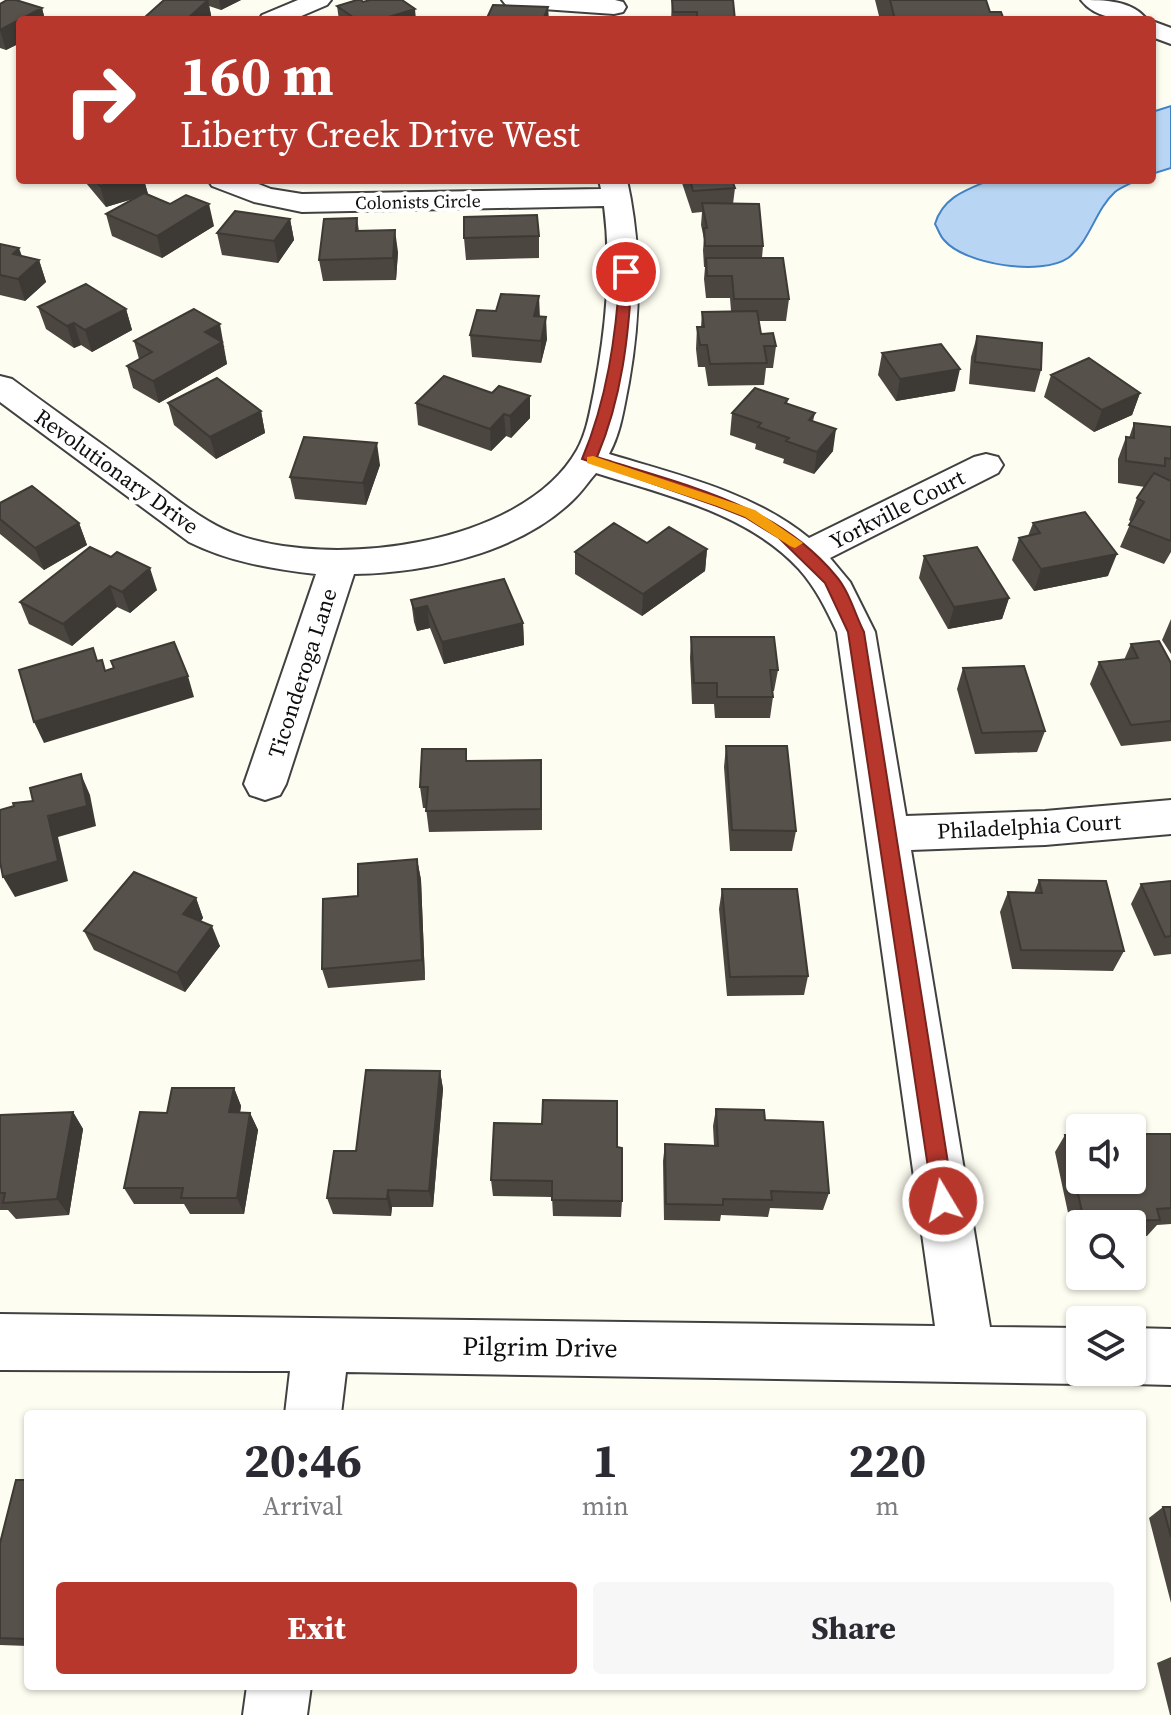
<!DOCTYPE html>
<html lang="en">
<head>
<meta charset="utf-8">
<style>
	:root { --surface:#fff; --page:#f7f7f7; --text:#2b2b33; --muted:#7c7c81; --accent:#b8372d }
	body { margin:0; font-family:"Source Serif 4",serif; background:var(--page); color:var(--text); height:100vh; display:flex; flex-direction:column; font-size:30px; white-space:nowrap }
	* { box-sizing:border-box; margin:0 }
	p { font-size:26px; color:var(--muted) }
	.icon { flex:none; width:44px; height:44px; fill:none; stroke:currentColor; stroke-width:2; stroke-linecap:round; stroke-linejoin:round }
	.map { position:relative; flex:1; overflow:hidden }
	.drawer { position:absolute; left:24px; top:1410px; width:1122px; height:280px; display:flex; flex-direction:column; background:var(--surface); border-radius:8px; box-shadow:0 2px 6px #0004 }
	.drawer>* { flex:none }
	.hud { position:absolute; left:16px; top:16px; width:1140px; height:168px; border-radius:8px; box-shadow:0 2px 6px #0004; background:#b8372d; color:#fff; overflow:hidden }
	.fabs { position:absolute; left:1066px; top:1114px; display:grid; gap:16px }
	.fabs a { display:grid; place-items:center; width:80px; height:80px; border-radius:8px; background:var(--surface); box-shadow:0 2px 6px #0004; font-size:40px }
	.pin { position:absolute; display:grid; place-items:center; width:68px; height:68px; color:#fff; margin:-34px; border:4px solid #fff; border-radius:50%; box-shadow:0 2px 8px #0007 }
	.me { position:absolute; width:88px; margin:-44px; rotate:351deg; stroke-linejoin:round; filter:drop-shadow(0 0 6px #0008) }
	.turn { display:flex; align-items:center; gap:28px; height:168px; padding:0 32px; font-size:36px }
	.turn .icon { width:104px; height:104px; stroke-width:2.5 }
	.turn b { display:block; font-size:56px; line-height:68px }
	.eta { display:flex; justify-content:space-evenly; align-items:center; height:136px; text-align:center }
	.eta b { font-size:48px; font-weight:700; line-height:56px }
	.action { display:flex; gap:16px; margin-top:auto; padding:16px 32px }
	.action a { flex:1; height:92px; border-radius:8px; background:var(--accent); color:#fff; font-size:32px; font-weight:700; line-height:92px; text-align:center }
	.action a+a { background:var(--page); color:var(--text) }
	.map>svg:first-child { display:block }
</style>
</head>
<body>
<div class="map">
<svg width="1171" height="1715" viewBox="0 0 1171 1715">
	<rect width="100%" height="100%" fill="#fefdf1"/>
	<!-- water -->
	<path fill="#b8d6f3" stroke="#4282c7" stroke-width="2" d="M1171,106V168L1152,174V112Z
		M990,180H1137C1130,184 1121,187 1115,192C1095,210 1090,242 1068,258C1042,276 965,265 944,240C940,236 938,229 935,224C943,197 966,190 990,180Z"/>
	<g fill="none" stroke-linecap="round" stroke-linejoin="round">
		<!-- street casing -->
		<g stroke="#414141" stroke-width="4">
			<path id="street" d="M298,0H331L327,5L292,20H259L262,15Z
				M502,0H615L623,2L626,7L623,12L614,14L514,7L506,5Z
				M1081,0C1103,0 1133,0 1147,20C1125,20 1096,20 1081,0Z
				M1152,21L1171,28V44L1152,37Z
				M208,180H248L271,189L302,194L601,189L599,180H627C642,248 641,314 629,382C624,407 621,432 609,454C678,475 753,492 809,538L974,457L986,454L998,457L1003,465L998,473L830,558L850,582L875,632L906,816L1045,811L1171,800V834L1045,845L911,850L990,1327L1080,1328V1372H1101L1100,1376L1080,1384L346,1372L341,1414H285L290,1371L0,1370V1314L935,1326L837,632C826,609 816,588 799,569C748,513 665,495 596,473C588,482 581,493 572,501C518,553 426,573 354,574L286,784L280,795L265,800L250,795L244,784L316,574C273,569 229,562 189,542L0,402V376L12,379C55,411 100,442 144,475C173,496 201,521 235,534C330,570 523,546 577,450C587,432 590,411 594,392C606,329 612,269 604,206L302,212L254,202L212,186Z
				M1132,1328L1171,1329V1385L1132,1384L1112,1376L1111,1372H1132Z
				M247,1686H311L307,1715H243Z"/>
		</g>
		<!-- street -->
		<use href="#street" fill="#fff" fill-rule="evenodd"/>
	</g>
	<!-- wall -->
	<path fill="#4b4640" d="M164,0H241L221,10L209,6L212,20H146L145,17Z
		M672,0L735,20H671Z
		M875,0H986L990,12L1004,20H880Z
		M363,2L416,20H339L337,6Z
		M0,4L42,8L45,20H20V43L6,50L0,48Z
		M85,180H144L148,194L214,226L162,258L112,236L106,214L133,199L106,207L86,183Z
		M683,180H732L735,188L733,204L763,246L762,258L789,299L786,321H759L761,334L776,346L773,368H766L764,385L708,386L705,367H698L696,349L697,327H701L702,312L731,311L730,298H706L704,279L705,267H704L703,250L704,239L701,225L702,212L692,213L682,183Z
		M357,218L359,231L398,252L396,280L323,281L319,260Z
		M290,219L294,240L278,263L222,255L217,233Z
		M539,236V258L466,260L464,238Z
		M0,244L22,256L39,260L46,282L25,301L0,295Z
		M38,307L126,309L132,330L92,352L81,345L74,348L46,329Z
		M540,316L547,339L541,363L472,357L470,335Z
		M977,336L1041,370L1035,392L969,384L971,357Z
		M134,341L225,346L223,347L227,364L159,403L133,388L127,366L139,359Z
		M882,353L955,391L896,401L878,375Z
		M1051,375L1140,393L1132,415L1094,432L1044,397Z
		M492,393L530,418L511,438L506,436L491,451L418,425L416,403Z
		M788,399L787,404L815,413L813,421L833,451L814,474L783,463L784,459L755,449L756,444L730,435L732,413Z
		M168,403L261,411L265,433L216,459L174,425Z
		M1134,423L1171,427V552L1164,564L1120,547L1131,522L1129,520L1137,498L1145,487L1118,483V459L1126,437L1129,438Z
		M380,465L366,505L295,499L290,477Z
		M0,503L79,523L87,545L44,570L0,534Z
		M1033,523L1108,576L1034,591L1012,560L1019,538L1028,536Z
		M647,543L707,549L705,571L642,616L575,574V552Z
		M90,547L157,590L130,613L117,607L72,646L29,624L20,602Z
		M924,556L1009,598L1002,619L948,629L919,578Z
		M411,600L523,623L524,645L444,664L430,628L417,631L414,622Z
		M1171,619V654L1162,640Z
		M691,637L778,670L774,691H773V697L770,718H715L714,704H692L690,658Z
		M1131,644L1171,663V741L1121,746L1090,684L1099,662L1124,660Z
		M963,668L1045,731L1037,752L975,754L957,689Z
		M726,746L796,831L792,851H730L724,767Z
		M468,761L542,781V830L429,832L426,808H423L420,787Z
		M417,859L421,880L425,980L328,988L322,969L358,896Z
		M1039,880L1124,951L1113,971L1012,969L1000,912L1008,892L1034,893Z
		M1171,881V954L1154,956L1131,904L1141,884Z
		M722,889L808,976L804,995L727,996L719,909Z
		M196,898L203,918L201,921L220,946L185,992L94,950L84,931Z
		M440,1071L443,1089L433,1207H392L391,1216L333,1214L327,1198L356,1151Z
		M234,1088L241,1106L240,1113H250L258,1130L244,1214H190L184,1204H134L124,1188L167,1113Z
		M716,1109L765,1120L829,1193L823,1210L770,1208L768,1217L721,1215L720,1221L664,1220L663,1161L665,1144L714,1145L713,1126Z
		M73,1112L83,1129L69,1215L16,1219L8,1210H0V1115Z
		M1171,1134V1224L1157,1225L1147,1236H1132V1224H1080V1236H1073L1055,1152L1065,1135Z
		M617,1147L622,1201L621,1217L553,1216L552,1197L493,1196L491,1180Z
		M28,1480V1646L0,1645V1543Z
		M1163,1507H1171V1603L1149,1518Z
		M1171,1657V1715H1170L1157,1663Z"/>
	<!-- shaded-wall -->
	<path fill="#3d3934" d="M208,0L212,20H186Z
		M219,0H241L221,10Z
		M548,7L549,20H543Z
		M42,8L45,20H20V43L6,50L0,30Z
		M415,9L416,20H379Z
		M120,180H144L148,194L106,207L100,186Z
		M209,204L214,226L162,258L157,236Z
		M290,219L294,240L278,263L274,241Z
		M395,230L398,252L396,280L393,258Z
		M19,248L27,270L13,254Z
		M39,260L46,282L25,301L18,279Z
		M539,296L540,318L534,316Z
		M126,309L132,330L92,352L85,330Z
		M546,317L547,339L541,363V341Z
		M74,323L81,345L74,348L67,326Z
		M220,324L227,364L159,403L153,381L205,332Z
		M960,369L955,391L896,401L900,379Z
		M1140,393L1132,415L1094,432L1102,410Z
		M530,396V418L511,438L510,416Z
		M261,411L265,433L216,459L210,437Z
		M504,414L506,436L491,451L490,429Z
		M836,429L833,451L814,474L817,452Z
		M377,443L380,465L366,505L363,483Z
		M79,523L87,545L44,570L35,548Z
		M707,549L705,571L642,616L643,594Z
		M1117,554L1108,576L1034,591L1041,569Z
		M150,568L157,590L130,613L122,592Z
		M110,586L117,607L72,646L63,624Z
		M1009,598L1002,619L948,629L954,607Z
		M427,606L430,628L417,631L414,609Z
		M523,623L524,645L444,664L442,642Z
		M188,676L194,697L44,743L34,722Z
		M81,774L90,795L96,826L58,837L68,881L15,897L3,877Z
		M417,859L421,880L425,980L422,960Z
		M196,898L203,918L191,934L183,914Z
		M212,926L220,946L185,992L177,973Z
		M440,1071L443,1089L433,1207L429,1191Z
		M234,1088L241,1106L237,1130L229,1112Z
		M73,1112L83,1129L69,1215L57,1199Z
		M250,1113L258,1130L244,1214L237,1198Z
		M388,1190L392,1207L391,1216L387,1199Z"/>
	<!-- building -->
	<path fill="#57514b" stroke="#3d3934" stroke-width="2" d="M7,0H16L42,8L0,30V4Z
		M164,0H208L186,20H167L145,17Z
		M357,0H361L363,2L370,0H402L415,9L379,20H357L337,6Z
		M672,0H733L735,20H697V12H673Z
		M890,0H986L990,12H1001L1004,20H895Z
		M493,5L548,7L543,20H486Z
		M95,180H120L100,186Z
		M690,180H732L735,188L693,191Z
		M144,193L170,204L186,195L209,204L157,236L106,214Z
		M702,203L759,204L763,246H705L704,228H707Z
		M235,211L290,219L274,241L217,233Z
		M537,215L539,236L464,238V217Z
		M357,218L356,231L395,230L393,258L319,260L324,219Z
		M0,244L19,248L13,254L39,260L18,279L0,275Z
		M706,258H783L789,299H734L732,276H707Z
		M86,284L126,309L85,330L74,323L67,326L38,307Z
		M501,294L539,296L534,316L546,317L541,341L470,335L477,310L496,311Z
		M194,309L220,324L205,332L222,342L153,381L127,366L152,352L134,341Z
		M757,311L761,334L773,333L776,346H764L767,363L710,364L707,345H700L697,327H704L702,312Z
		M977,336L1042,343L1041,370L975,362Z
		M941,344L960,369L900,379L882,353Z
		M1089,358L1140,393L1102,410L1051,375Z
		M444,376L492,393L499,386L530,396L510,416L504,414L490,429L416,403Z
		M217,378L261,411L210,437L168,403Z
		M755,388L788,399L785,403L815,413L809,420L836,429L817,452L786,441L789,438L758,427L761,423L732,413Z
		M1134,423L1171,427V459L1165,458V466L1126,461V437L1134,438Z
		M304,437L377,443L363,483L290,477Z
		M1154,473L1171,481V541L1129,525L1144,502L1137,498Z
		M32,486L79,523L35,548L0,519V503Z
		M1085,512L1117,554L1041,569L1019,538L1040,533L1033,523Z
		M614,523L647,543L669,527L707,549L643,594L575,552Z
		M90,547L111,557L117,552L150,568L122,592L110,586L63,624L20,602Z
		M977,547L1009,598L954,607L924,556Z
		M504,579L523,623L442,642L427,606L414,609L411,600Z
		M691,637H774L778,670H770L773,697H717V683H694Z
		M1159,641L1171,663V721L1131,725L1099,662L1138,658L1131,644Z
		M174,642L188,676L34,722L19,670L93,648L97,661L102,660L105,671L114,668L111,661Z
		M1024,666L1045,731L982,733L963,668Z
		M726,746H787L796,831L732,830Z
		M422,749H466V761L541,760V809L426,811L428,787H420Z
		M81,774L87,806L48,816L58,861L3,877L0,862V810L14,806L13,803L33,801L30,788Z
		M417,859L422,960L322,969L323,899L358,896V864Z
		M134,872L196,898L183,914L212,926L177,973L84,931Z
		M1039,880L1106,881L1124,951L1021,950L1008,892L1042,893Z
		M1171,881V936L1165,937L1141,884Z
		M722,889H797L808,976L730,977Z
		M366,1070L440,1071L429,1191L388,1190L387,1199L327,1198L334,1151H356Z
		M172,1088H234L229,1112L250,1113L237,1198H181L183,1188H124L140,1112L167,1113Z
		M543,1100L617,1101V1147L622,1148V1201L552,1200V1181L491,1180L494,1123L542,1124Z
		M716,1109L764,1110L765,1120L823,1122L829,1193L771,1191L772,1200L723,1199V1205L666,1204L665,1144L718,1146Z
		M73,1112L57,1199L3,1203L5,1193H0V1115Z
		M1132,1134H1171V1208L1157,1209L1160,1220L1084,1221L1065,1135H1080V1180H1132Z
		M16,1480H28V1639L0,1638V1543Z
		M1163,1507H1171V1537Z"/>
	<!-- route -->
	<path fill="#b8372d" stroke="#78241d" stroke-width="2" d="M626,268L632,272C629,335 622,398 597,457C683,485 776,503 836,576C849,591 855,614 864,632L954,1201L951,1209L943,1212L936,1209L933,1201L848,632L825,583L779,538L745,517L717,506L582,459C607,400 616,336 620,272Z"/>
	<!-- slow -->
	<path fill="#f59e0b" d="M593,456L755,510L803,543L795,548L790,546L745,517L717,506L587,463V457Z"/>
	<g text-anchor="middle" stroke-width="8" stroke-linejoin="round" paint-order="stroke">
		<!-- far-street labels -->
		<g font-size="18" fill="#0e0e0e" stroke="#fff">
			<text transform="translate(418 202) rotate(-1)" y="6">Colonists Circle</text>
		</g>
		<!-- street labels -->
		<g font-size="22" fill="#0e0e0e" stroke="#fff">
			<text transform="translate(117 471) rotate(36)" y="8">Revolutionary Drive</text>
			<text transform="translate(897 509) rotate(-27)" y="8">Yorkville Court</text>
			<text transform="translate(302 673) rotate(-72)" y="8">Ticonderoga Lane</text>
			<text transform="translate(1029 826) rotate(-3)" y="8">Philadelphia Court</text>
		</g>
		<!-- near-street labels -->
		<g font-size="26" fill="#0e0e0e" stroke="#fff">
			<text transform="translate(540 1347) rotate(1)" y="9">Pilgrim Drive</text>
		</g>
	</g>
</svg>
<div class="fabs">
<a><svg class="icon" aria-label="sound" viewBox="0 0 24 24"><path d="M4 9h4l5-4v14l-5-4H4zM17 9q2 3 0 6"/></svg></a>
<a><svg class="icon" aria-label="search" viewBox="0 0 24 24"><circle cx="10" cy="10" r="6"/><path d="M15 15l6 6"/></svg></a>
<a><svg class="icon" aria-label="layers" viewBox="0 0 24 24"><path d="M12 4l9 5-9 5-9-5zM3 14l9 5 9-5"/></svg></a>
</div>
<div class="pin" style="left:626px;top:272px;background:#d93025"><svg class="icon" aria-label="arrive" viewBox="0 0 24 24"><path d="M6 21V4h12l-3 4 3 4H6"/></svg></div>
<svg class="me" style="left:943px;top:1201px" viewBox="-20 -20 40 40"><circle r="17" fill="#b8372d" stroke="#fff" stroke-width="3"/><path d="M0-11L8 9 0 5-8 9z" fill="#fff"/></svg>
<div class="hud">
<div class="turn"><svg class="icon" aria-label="right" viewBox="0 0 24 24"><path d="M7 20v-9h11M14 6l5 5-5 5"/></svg><div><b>160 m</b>Liberty Creek Drive West</div></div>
</div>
<section class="drawer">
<div class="eta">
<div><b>20:46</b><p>Arrival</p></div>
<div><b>1</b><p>min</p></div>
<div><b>220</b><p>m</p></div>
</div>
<div class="action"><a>Exit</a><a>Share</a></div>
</section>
</div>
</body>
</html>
